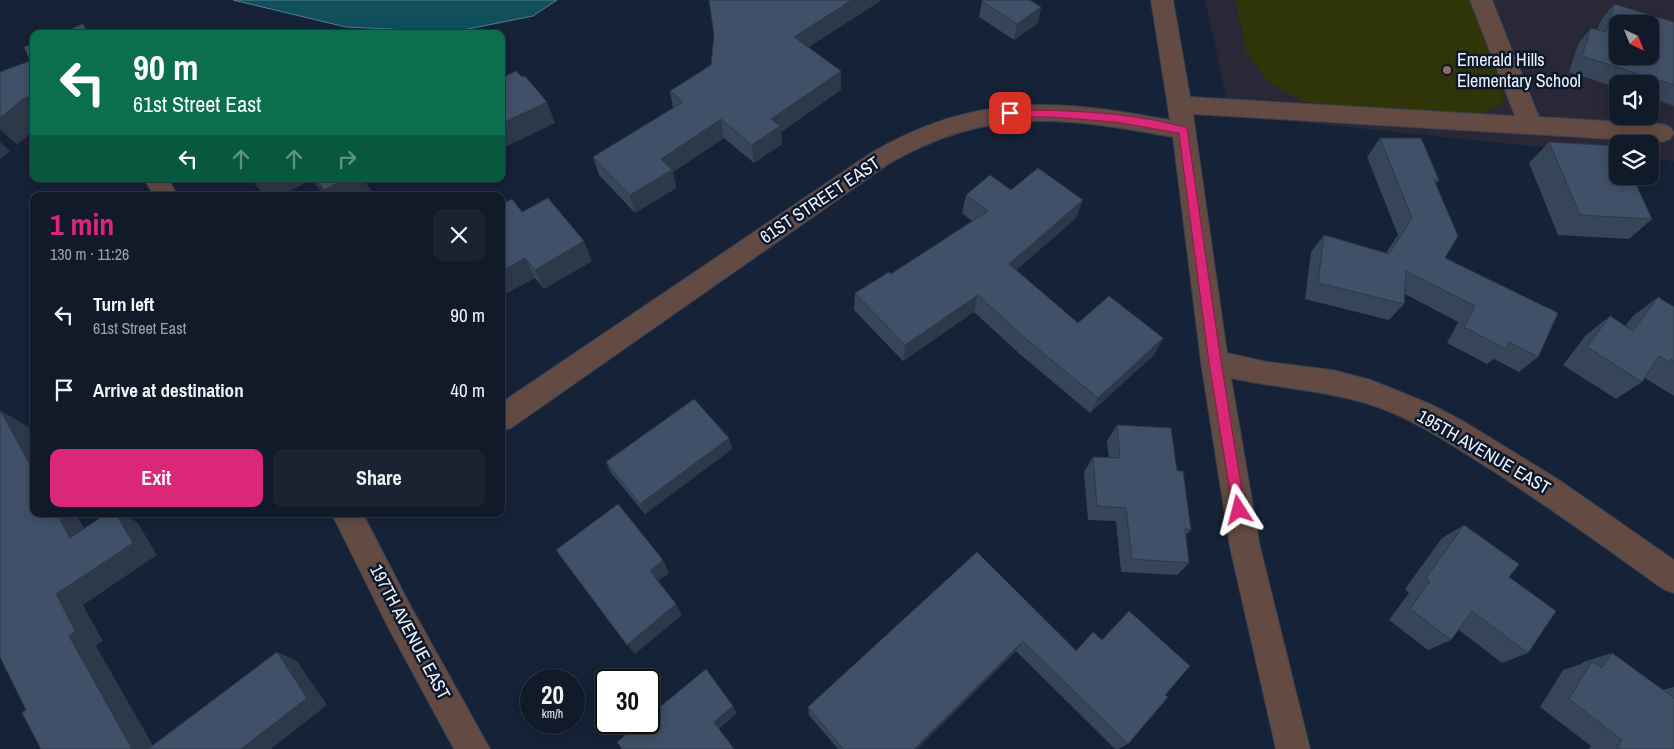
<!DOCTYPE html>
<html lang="en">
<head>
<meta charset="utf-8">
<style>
	:root { --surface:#101a29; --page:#192331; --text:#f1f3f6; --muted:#9ca1a8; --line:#303846; --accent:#db2777 }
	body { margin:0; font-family:"Archivo Narrow",sans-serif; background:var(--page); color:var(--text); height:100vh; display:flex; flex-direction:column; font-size:19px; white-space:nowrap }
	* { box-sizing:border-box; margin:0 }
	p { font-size:16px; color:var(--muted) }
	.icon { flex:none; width:28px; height:28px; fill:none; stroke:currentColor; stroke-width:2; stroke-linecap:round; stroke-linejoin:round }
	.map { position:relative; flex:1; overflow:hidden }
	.side { position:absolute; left:30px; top:192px; width:475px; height:325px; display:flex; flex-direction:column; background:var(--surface); border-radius:10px; box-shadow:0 2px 12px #0003,0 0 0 1px var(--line) }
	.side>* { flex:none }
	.guide { position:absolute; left:30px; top:30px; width:475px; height:152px; border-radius:10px; box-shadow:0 2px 12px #0003,0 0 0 1px var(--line); background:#0b6e4f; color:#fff; overflow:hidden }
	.needle { width:32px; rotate:137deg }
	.buttons { position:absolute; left:1609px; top:15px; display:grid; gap:10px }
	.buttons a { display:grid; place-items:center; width:50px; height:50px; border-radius:10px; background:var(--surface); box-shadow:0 2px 12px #0003,0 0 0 1px var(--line); font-size:25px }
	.speed { position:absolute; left:520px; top:669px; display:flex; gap:10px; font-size:25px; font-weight:700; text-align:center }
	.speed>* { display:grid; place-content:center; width:65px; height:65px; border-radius:50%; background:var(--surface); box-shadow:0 2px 12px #0003,0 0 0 1px var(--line); line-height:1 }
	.speed small { font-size:12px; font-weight:400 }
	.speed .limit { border:2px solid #111; border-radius:8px; background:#fff; color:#111 }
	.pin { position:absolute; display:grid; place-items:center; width:42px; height:42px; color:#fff; margin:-21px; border-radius:10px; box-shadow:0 2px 8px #0006 }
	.me { position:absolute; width:55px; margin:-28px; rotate:351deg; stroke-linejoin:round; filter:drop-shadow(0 0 4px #0008) }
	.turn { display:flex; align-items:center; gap:18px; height:105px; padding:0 20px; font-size:22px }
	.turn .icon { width:65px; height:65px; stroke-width:2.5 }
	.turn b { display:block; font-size:35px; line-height:42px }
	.lanes { display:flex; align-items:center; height:48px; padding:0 20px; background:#0003; justify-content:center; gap:25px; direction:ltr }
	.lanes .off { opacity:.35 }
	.round { display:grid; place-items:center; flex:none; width:52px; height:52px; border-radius:10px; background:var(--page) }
	.summary { display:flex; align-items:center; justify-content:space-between; height:85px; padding:0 20px }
	h1 { font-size:30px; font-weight:700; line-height:38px; color:var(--accent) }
	.primary-button { display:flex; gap:10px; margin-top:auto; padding:10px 20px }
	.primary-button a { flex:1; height:58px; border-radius:10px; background:var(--accent); color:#fff; font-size:20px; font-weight:700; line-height:58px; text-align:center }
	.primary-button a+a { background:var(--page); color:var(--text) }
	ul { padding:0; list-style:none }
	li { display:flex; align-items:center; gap:15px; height:75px; padding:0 20px }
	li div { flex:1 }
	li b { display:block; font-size:19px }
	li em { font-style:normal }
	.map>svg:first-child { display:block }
</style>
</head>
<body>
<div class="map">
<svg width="1674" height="749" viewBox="0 0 1674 749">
	<rect width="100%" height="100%" fill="#152237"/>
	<!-- education -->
	<path fill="#2a2737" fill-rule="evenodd" d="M1205,0H1674V161L1650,158V144H1618L1617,155L1230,115ZM1618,24H1650V56H1618ZM1618,84H1650V116H1618Z"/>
	<!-- green -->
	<path fill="#303508" d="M1236,0H1469C1479,26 1506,77 1503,103L1481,113L1419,118L1302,101L1269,82L1246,52Z"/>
	<!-- water -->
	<path fill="#114f5d" stroke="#53808d" d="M233,0H557L533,16L453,32L346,27Z"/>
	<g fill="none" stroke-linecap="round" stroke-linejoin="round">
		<!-- minor casing -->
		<g stroke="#333f53" stroke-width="2">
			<path id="minor" d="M1151,0H1173L1190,97L1515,116L1470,0H1492L1539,117L1662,124L1670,127L1674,133L1670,139L1662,142L1193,114L1227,353L1267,362L1332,370L1371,380L1430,404L1463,421L1559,480L1674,560V593L1663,589C1603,546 1544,503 1482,464C1446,441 1407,415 1365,403C1322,390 1276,388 1231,378L1260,547L1310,749H1276L1230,547L1201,362L1173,137C1064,117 986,106 887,165L511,428L501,431V403L871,153C975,92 1057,99 1170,120Z
				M144,179H168L178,196H154Z
				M332,514H363L410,605L490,749H454L388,627Z"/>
		</g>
		<!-- minor -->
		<use href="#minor" fill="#634b43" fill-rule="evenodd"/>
	</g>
	<!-- wall -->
	<path fill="#374559" d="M882,0L808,47L841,71V90L781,132L782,144L754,163L724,138L673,172L676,188L635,213L599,175L593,157L673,108L670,91Z
		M982,1L1041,7L1038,23L1014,40L979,17Z
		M1614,4L1674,22V106L1650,98V84H1618V88L1569,72L1578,44L1591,28L1597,30L1601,20Z
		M1380,138L1439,180L1435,185L1445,258L1538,357L1519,372L1494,359L1487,364L1447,343L1458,322L1405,294L1404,304L1389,320L1305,299L1311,252L1324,235L1386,253L1398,235L1367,157Z
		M1549,142L1652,219L1629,239L1558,235L1529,163Z
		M1011,190L1076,218L1016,270L1078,323L1163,338L1154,355L1090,413L1021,355L974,312L903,361L854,310L855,293L891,274L972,221L962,213L966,195Z
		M501,205L522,212L592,261L544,289L535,278L507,293L501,286Z
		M1658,297L1674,307V396L1645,378L1642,382L1616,399L1563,365L1586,335L1610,316L1625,326L1633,316Z
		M1117,425L1177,471L1191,530L1185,536L1189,563L1177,575L1121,572L1116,521L1088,520L1084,472L1093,457L1109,458L1107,441Z
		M729,438L732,449L645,514L611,473L606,462Z
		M1464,525L1509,577L1528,653L1502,663L1459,630L1451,640L1428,650L1389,620L1409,593L1405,589L1442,538Z
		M977,552L1076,650L1102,640L1129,611L1165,695L1128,744L1118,749H1115L1016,651L917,749H838L809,715L808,707Z
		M1612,653L1662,690L1674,687V749H1589L1591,746L1540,707L1563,670L1581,664L1583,662Z"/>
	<!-- shaded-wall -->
	<path fill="#2d3849" d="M852,0H882L795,56L794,37Z
		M1041,7L1038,23L1014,40L1017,24Z
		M83,24L90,34H87Z
		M841,71V90L781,132L782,144L754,163L752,145L771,119Z
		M34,94V130L17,145L0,129V118L23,99Z
		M547,102L555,123L501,149V124Z
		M721,119L724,138L673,172L676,188L635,213L630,195L661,159Z
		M0,142L10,151L0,159Z
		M501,152L504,158L501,159Z
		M258,179H316L328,196H324L312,180L279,196H265L253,182Z
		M346,179H374L366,183L372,192L365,196H328L324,190Z
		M1083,200L1076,218L1004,281L1009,264Z
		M584,241L592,261L544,289L535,270Z
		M525,258L535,278L507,293L501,283V272Z
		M978,295L974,312L903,361L905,345Z
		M1163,338L1154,355L1090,413L1098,398Z
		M0,410L27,426L34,438V472Z
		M729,438L732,449L645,514L640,504Z
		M57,514H76L96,550L70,538Z
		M116,514H121L137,522L157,555L83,605L103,641L96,646L155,749H132L69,636L56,594Z
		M663,560L669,573L656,583L650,571Z
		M676,604L682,615L635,654L627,645Z
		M1023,641L1016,651L917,749H914Z
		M277,652L297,661L327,705L271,749H241Z
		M733,706L737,713L719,729L714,722Z"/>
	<!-- building -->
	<path fill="#405068" stroke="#2d3849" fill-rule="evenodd" d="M709,0H852L794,37L841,71L771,119L780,126L752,145L721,119L661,159L672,170L630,195L593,157L683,102L670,91L711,65L714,35Z
		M983,0H1030L1041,7L1017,24L982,1Z
		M1614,4L1674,22V85L1582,56L1591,28L1606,32ZM1618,24H1650V56H1618Z
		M83,24L87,34H58Z
		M34,43V94L23,99L0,118V72L30,61L24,47Z
		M516,71L522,77L525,76L547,102L501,124V78Z
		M1380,138H1421L1439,180H1434L1458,236L1445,258L1558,313L1538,357L1509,342L1506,349L1464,327L1475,306L1406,271L1404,304L1318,283L1324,235L1389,254L1412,218Z
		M1549,142L1618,146V176H1632L1652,219L1580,215Z
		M1038,168L1083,200L1009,264L1078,323L1109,296L1163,338L1098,398L1026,339L978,295L905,345L855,293L889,272L891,274L988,211L966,195L990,175L1011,190Z
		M251,179H258L253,182Z
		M316,179H346L324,190Z
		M548,198L584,241L535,270L525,258L501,272V205L512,199L522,212Z
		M1658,297L1674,307V362L1671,359L1669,362L1659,356L1642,382L1587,347L1610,316L1633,331Z
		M694,399L729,438L640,504L606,462Z
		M0,410L34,472V514H57L70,538L106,514H116L133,543L56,594L75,631L69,636L132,749H41L22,713L26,710L0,657Z
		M1117,425L1171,428L1177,471H1183L1191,530L1185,529L1189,563L1132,559L1126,508L1097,506L1093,457L1120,458Z
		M618,504L663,560L650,571L676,604L627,645L556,550Z
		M1464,525L1519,564L1509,577L1556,611L1528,653L1472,611L1451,640L1410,609L1430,581L1426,578Z
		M977,552L1076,651L1093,632L1102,640L1129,611L1190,666L1165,695L1168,697L1128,744L1023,641L914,749H843L808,707Z
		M277,652L307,698L241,749H148Z
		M1612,653L1674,698V749H1617L1622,740L1569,699L1592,661L1602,668Z
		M706,669L733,706L714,722L734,749H622L617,742L641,722H649V716Z"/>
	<!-- route -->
	<path fill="#db2777" stroke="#8e194d" d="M1010,110C1067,110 1132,112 1187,128L1221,362L1245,510L1243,514L1239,516L1235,514L1233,510L1209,362L1179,133L1115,122L1052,117H1010L1005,113Z"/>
	<!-- markers -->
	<circle fill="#8d6e63" stroke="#0c192d" stroke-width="2" cx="1447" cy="70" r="5"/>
	<g text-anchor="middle" stroke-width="5" stroke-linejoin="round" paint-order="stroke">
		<!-- poi labels -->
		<g font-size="18" fill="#eef3fc" stroke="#0c192d" text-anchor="start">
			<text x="1457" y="66">Emerald Hills<tspan x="1457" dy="21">Elementary School</tspan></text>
		</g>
		<!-- street labels -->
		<g font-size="18" fill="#eef3fc" stroke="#0c192d">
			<text transform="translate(820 200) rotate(-34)" y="6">61ST STREET EAST</text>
			<text transform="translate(1484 452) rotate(30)" y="6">195TH AVENUE EAST</text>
			<text transform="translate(410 632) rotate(62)" y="6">197TH AVENUE EAST</text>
		</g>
	</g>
</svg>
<div class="buttons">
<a><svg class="needle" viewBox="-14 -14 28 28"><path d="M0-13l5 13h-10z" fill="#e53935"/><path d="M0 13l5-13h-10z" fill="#9ca1a8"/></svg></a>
<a><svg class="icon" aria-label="sound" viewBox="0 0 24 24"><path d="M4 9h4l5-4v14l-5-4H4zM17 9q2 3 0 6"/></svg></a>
<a><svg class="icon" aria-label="layers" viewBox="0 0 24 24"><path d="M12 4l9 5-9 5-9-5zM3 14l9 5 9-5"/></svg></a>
</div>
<div class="speed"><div>20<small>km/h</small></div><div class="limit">30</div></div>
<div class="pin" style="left:1010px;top:113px;background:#d93025"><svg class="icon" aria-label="arrive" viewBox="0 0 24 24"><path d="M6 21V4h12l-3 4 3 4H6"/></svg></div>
<svg class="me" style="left:1239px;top:510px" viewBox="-20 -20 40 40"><path d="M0-17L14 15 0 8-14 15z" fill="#db2777" stroke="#fff" stroke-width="4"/></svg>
<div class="guide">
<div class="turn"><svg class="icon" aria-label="left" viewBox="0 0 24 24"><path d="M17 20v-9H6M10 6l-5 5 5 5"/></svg><div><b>90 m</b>61st Street East</div></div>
<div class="lanes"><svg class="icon" aria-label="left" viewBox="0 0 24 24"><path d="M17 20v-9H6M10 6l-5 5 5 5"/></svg><svg class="icon off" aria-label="ahead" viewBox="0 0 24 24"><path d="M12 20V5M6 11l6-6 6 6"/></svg><svg class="icon off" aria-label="ahead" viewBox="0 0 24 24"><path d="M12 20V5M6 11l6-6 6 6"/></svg><svg class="icon off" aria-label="right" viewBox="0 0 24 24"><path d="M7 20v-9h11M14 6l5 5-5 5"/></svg></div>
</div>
<section class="side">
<div class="summary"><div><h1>1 min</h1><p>130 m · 11:26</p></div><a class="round"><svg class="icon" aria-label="close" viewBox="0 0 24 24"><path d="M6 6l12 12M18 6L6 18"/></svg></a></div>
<ul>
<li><svg class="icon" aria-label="left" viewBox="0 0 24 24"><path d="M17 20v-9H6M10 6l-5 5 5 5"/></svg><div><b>Turn left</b><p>61st Street East</p></div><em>90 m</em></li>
<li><svg class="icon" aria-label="arrive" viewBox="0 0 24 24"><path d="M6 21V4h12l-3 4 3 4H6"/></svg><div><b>Arrive at destination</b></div><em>40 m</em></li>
</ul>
<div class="primary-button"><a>Exit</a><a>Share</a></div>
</section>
</div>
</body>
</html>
